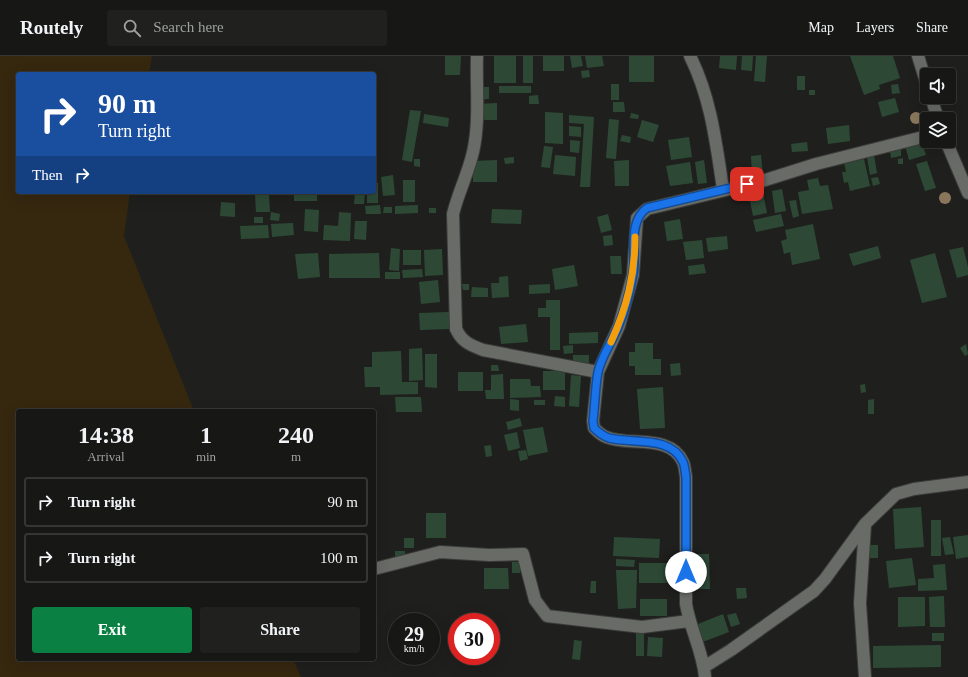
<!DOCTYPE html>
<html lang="en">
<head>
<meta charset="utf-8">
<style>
	:root { --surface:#171816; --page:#20211f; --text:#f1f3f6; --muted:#9ea0a1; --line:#363735; --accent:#0b8043 }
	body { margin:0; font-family:"Times New Roman",serif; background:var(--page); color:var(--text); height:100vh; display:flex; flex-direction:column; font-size:15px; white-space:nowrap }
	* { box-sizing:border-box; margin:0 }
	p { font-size:13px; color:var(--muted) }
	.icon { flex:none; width:22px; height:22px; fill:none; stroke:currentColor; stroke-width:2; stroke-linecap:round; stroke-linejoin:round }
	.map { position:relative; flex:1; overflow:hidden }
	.sheet { position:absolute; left:16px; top:353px; width:360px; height:252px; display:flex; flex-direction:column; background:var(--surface); border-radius:4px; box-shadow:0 4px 16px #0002,0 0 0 1px var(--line) }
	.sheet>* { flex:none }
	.guide { position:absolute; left:16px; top:16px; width:360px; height:122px; border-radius:4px; box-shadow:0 4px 16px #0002,0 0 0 1px var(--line); background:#1a4fa0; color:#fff; overflow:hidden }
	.buttons { position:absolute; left:920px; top:12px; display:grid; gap:8px }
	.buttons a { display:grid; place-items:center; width:36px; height:36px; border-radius:4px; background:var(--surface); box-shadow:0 4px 16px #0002,0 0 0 1px var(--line); font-size:20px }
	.speed { position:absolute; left:388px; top:557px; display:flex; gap:8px; font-size:20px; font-weight:700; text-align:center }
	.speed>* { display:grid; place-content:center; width:52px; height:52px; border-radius:50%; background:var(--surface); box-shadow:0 4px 16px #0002,0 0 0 1px var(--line); line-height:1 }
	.speed small { font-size:10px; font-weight:400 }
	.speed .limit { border:6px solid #d22; background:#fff; color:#111 }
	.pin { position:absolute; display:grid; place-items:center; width:34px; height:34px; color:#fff; margin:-17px; border-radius:8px; box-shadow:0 2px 6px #0006 }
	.me { position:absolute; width:44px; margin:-22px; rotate:0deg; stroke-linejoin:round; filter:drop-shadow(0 0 3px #0008) }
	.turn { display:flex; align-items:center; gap:14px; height:84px; padding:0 16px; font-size:18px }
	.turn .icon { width:52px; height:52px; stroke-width:2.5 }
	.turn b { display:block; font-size:28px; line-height:34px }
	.then { display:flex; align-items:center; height:38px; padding:0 16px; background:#0003; gap:8px; font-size:15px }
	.eta { display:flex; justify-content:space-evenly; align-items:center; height:68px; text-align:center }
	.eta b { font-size:24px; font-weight:700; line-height:28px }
	.cta { display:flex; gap:8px; margin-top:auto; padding:8px 16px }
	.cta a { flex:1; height:46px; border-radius:4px; background:var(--accent); color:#fff; font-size:16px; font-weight:700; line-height:46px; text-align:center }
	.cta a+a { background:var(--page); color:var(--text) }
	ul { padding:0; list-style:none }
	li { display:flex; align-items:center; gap:12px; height:50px; margin:0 8px 6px; padding:0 8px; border:2px solid var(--line); border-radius:4px }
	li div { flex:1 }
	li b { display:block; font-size:15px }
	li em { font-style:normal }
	header { display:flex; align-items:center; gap:24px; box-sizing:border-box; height:56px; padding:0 20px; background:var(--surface); border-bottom:1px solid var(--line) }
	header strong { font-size:19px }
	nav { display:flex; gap:22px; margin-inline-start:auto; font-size:14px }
	.search { width:280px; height:36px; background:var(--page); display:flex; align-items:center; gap:10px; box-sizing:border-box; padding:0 14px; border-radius:4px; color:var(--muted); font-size:15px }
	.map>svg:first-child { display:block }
</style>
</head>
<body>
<header>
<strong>Routely</strong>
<div class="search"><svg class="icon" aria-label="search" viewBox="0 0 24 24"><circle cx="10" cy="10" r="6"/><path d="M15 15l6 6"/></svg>Search here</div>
<nav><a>Map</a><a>Layers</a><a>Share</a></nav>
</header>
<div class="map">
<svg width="968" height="621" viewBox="0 0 968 621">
	<rect width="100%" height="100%" fill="#1f201d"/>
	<!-- green -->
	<path fill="#36270f" d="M0,0H152L149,18H18V136H130L124,180L194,355H18V603H293L301,621H0Z"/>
	<!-- building -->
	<path fill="#2d4936" d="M445,0H461L460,19H445Z
		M494,0H516V27H494Z
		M523,0H533V27H523Z
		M543,0H564V15H543Z
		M570,0H581L583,10L572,12Z
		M585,0H602L604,10L587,12Z
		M629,0H654V26H629Z
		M720,0H737L736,14L719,12Z
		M742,0H753L752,15L741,14Z
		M756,0H767L765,26L754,25Z
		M850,0H893L900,22L879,29L880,33L864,39Z
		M589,14L590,21L582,22L581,15Z
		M797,20H805V34H797Z
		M611,28H619V44H611Z
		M898,28L900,37L892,38L891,29Z
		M499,30H531V37H499Z
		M478,31H489V43L478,44Z
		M809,34H815V39H809Z
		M538,39L539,48H529V40Z
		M895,42L899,56L882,61L878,46Z
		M613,46H624L625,56H613Z
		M497,47V64H479L478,48Z
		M410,54L421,55L412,106L402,104Z
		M545,56L563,57V88L545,87Z
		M631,57L639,59L638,63L630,62Z
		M424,58L449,62L448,71L423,67Z
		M569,59L594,61L590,131H580L584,68L569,67Z
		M609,63L619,64L616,103L606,102Z
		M642,64L659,69L653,86L637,81Z
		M849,69L850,85L828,88L826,72Z
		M569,70L581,71V81L569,80Z
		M622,79L631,81L630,87L620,85Z
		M689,81L692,101L671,104L668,84Z
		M570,84L580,85L579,97L570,96Z
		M921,85L926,99L909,104L905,89Z
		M807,86L808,95L792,96L791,88Z
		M544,90L553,91L550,112L541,111Z
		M901,93V100L891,102L890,94Z
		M555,99L576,101L575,120L553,118Z
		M761,99L763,120L752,121L751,100Z
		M874,99L877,117L870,119L867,101Z
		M514,101V107L505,108L504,102Z
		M903,102V108H898V103Z
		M414,103H420V111L414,110Z
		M864,103L870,130L850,135L848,126L844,127L842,116H846L844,107Z
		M497,104V126H473V105Z
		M629,104V130H615L614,105Z
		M704,104L707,127L698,128L695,106Z
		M927,105L936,132L925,135L916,108Z
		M690,106L693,127L670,130L666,110Z
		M393,119L395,139L383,140L381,121Z
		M878,121L880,128L873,130L871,122Z
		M818,122L820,130L828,129L833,153L802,158L798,136L809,134L807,124Z
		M403,124H415V146H403Z
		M374,127H378V147H367V136H374Z
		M782,133L786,155L775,157L772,135Z
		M294,136H317V145H294Z
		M355,136H365L364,148H354Z
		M763,137L767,157L753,160L749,140Z
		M255,139H269L270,156H256Z
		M796,144L799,160L793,162L789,145Z
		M221,146L235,147V161L220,160Z
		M380,149L381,158H366L365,150Z
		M418,149V157L395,158V150Z
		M384,151H392V157H383Z
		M429,152H436V157H429Z
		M305,153L319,154L318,176L304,175Z
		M492,153L522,154L521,168L491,167Z
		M271,156L280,158L279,165L270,164Z
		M339,156L351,157L350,185L323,184L324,169L338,170Z
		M608,158L612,174L601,177L597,161Z
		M781,158L784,170L756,176L753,164Z
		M254,161H263V167H254Z
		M680,163L683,183L667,185L664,166Z
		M355,165H367L366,184L354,183Z
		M293,167L294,179L272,181L271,168Z
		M813,168L820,203L792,209L790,196L784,198L781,185L787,183L785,174Z
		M268,169L269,182L241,183L240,170Z
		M612,179L613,189L604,190L603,180Z
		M727,180L728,193L708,196L706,182Z
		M702,184L704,202L686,204L683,186Z
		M878,190L881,202L853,210L849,198Z
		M963,191L968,211V219L957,222L949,194Z
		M391,192L400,193L399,215L389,214Z
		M442,193L443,219L425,220L424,194Z
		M403,194H421V209H403Z
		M318,197L320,221L298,223L295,198Z
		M379,197L380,222H329V198Z
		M935,197L947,241L922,247L910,204Z
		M610,200H621L622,218H611Z
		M704,208L706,217L689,219L688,210Z
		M574,209L578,230L555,234L552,213Z
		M422,213L423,221L403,222L402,214Z
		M385,216H400V223H385Z
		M508,220L509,241L492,242L491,227H499V221Z
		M438,224L440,246L421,248L419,226Z
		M462,228H469V234H463Z
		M550,228V237L529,238V229Z
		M472,231L488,232V241H471Z
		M546,244H560V294H550V261H538V252H546Z
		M449,256V273L420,274L419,257Z
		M526,268L528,286L501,288L499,271Z
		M598,276V287L569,288V277Z
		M635,287H653V303H661V319H635V310H629V296H635Z
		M966,288L968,298L965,300L960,292Z
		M573,289V297L564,298L563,290Z
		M422,292L423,324L409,325V293Z
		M401,295L402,326H418V338L380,339V331H365L364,311H372V296Z
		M425,298H437V332L425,331Z
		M573,299H589V309H573Z
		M680,307L681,319L671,320L670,308Z
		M491,309H498L499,315H491Z
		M543,315H565V334H543Z
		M458,316H483V335H458Z
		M503,318L504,343H486L485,334H491V319Z
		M571,319L581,320L579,351L569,350Z
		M510,323H530L531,330H540L541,341L510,342Z
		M865,328L866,336L861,337L860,329Z
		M663,331L665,372L640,373L637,333Z
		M555,340L565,341V351L554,350Z
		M395,341H421L422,356H396Z
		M510,343L519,344V355L510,354Z
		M874,343V358H868V344Z
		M534,344H545V349H534Z
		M520,362L522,370L508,374L506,366Z
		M543,371L548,396L528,400L523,374Z
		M517,376L520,392L508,395L504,379Z
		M491,389L492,400L486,401L484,390Z
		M526,394L528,403L520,405L518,395Z
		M921,451L924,491L895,493L893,453Z
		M426,457H446V482H426Z
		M931,464H941V500H931Z
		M968,479V501L956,503L953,481Z
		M614,481L660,483L659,502L613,500Z
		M950,481L954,498L945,499L942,482Z
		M404,482H414V492H404Z
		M870,489H878V502H870Z
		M395,495H405V502L395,503Z
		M690,498H709L710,533H691Z
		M912,502L916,529L889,532L886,505Z
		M616,503L635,504L634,511L616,510Z
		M512,506H520V517H512Z
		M639,507H668V527H639Z
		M945,508L947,534L918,535V523L934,522L933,509Z
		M484,512H508L509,533H484Z
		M616,514H637L636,552L618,553Z
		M591,525H596V537H590Z
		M736,532H746L747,542L737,543Z
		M944,540L945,571H930L929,541Z
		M898,541H925V570L898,571Z
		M640,543H667V560H640Z
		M736,557L740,568L731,571L727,559Z
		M723,558L729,576L700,587L693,570Z
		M636,576H644V600H636Z
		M932,577H944V585H932Z
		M648,581L663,582L662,601L647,600Z
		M574,584L582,585L580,604L572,603Z
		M941,589V611L873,612V590Z"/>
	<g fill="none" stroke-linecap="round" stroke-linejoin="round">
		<!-- street casing -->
		<g stroke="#3b3c3a" stroke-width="14">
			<path id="street" d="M477,0C476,31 480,66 473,96C468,118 458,137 453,158L456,273C462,286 470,289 483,294L598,316
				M690,0C711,42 716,87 723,133
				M918,0L927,29
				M931,41L938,63
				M946,85L968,137
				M865,469L860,547L865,621
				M374,513L440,496L489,499L523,498L535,544L547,560L642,571L689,565
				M704,611L731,594L814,535L825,523L865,468L896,438L914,433L968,426
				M705,621C703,596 690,573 686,548V421C685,416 685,410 683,406C670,377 629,391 606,381C601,379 598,376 594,372L593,365L598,316L619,270L633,219L637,162L647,153L759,126L816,108L927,80"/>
		</g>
		<!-- street -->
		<use href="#street" stroke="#696b67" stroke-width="12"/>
	</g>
	<!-- trees -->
	<g fill="#8a775b">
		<circle cx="916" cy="62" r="6"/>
		<circle cx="945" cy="142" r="6"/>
	</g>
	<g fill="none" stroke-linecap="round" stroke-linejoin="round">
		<!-- route casing -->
		<g stroke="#114b97" stroke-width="10">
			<path id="route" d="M686,516V421C685,416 685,410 683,406C671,379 632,388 609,382C603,380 598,376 594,372L593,365C595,349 595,332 598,316C601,301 612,286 618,271C625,254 630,236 633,218C637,197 627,166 647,152L747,128"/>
		</g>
		<!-- route -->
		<use href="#route" stroke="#1a73e8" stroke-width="7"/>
		<!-- slow -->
		<path stroke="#f59e0b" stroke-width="7" d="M611,286C627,251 635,219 635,181"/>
	</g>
</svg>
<div class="buttons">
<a><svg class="icon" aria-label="sound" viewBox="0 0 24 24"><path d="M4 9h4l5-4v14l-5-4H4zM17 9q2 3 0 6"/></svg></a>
<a><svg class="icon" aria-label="layers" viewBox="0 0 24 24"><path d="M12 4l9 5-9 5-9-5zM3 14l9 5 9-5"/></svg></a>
</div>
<div class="speed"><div>29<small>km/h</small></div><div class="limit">30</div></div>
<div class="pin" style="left:747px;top:128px;background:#d93025"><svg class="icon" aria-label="arrive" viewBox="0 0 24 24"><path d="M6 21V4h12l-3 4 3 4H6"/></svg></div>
<svg class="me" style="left:686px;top:516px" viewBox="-20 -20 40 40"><circle r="19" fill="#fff"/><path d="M0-13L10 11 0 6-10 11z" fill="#1a73e8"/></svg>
<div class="guide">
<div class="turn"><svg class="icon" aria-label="right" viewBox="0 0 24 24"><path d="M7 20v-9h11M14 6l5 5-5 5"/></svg><div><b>90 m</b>Turn right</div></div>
<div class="then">Then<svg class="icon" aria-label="right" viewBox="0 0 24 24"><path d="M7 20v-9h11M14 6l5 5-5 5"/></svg></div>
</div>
<section class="sheet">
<div class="eta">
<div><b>14:38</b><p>Arrival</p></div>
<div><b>1</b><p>min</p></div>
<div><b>240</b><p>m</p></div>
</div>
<ul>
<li><svg class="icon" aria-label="right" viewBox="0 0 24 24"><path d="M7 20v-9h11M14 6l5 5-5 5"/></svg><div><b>Turn right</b></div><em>90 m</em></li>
<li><svg class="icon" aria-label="right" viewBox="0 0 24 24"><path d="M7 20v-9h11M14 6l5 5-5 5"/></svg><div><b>Turn right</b></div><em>100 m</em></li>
</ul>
<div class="cta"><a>Exit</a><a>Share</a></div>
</section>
</div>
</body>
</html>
